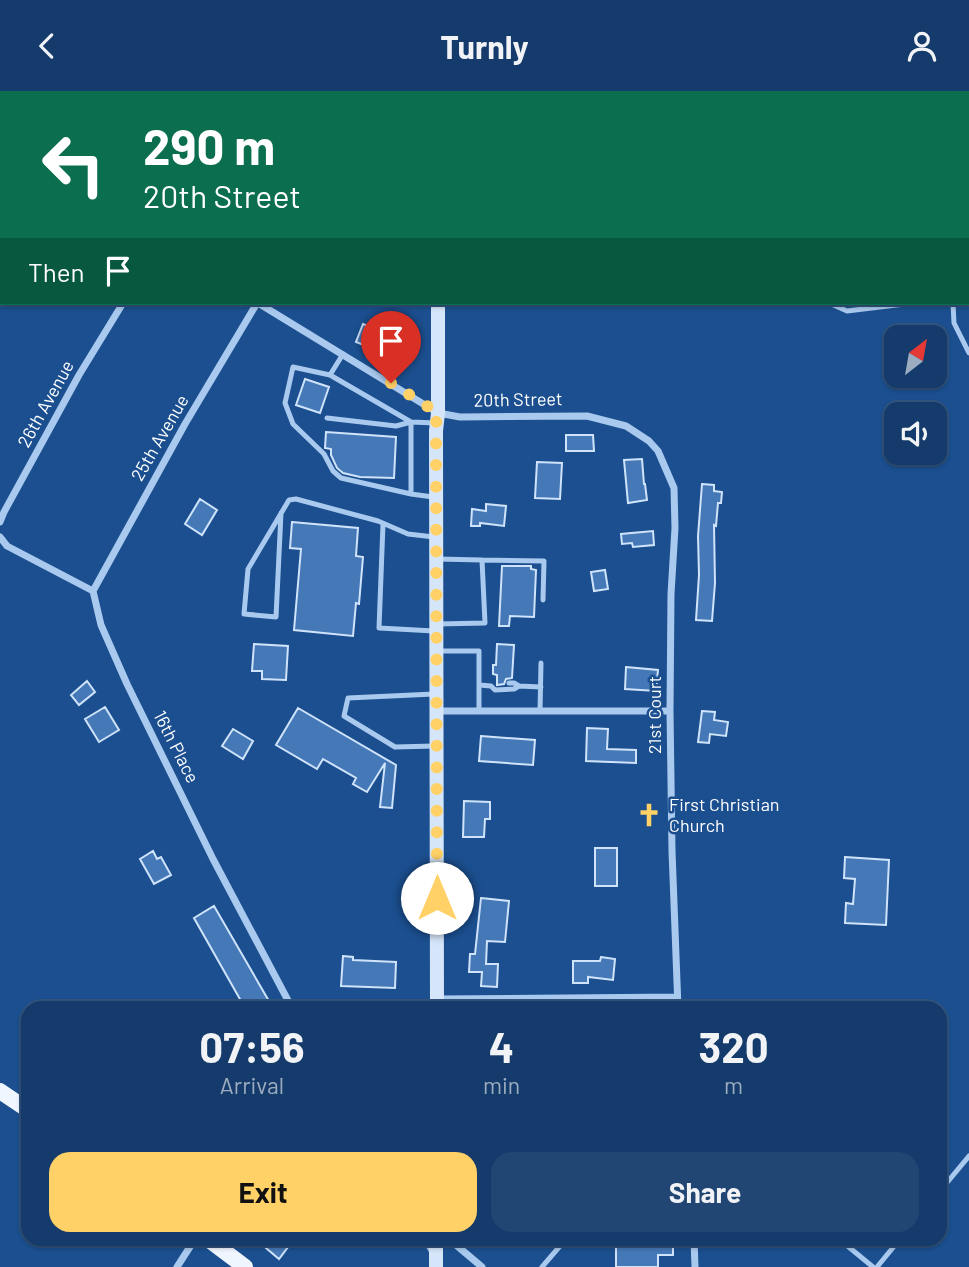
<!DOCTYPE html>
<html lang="en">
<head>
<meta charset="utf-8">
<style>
	:root { --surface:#143b6b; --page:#214673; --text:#f1f3f6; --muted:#9dadc1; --line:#33557e; --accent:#ffd166 }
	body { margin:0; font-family:Barlow,sans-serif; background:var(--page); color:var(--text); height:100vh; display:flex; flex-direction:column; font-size:26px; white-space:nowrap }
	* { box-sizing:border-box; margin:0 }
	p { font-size:23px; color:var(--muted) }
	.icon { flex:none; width:38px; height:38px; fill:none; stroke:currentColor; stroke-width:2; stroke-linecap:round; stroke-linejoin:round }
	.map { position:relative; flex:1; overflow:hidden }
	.drawer { position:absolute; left:21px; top:910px; width:926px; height:245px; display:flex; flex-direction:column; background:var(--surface); border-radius:21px; box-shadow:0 2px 5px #0004,0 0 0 2px var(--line) }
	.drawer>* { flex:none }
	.banner { position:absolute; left:0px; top:0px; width:970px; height:214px; box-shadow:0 2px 5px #0004,0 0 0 2px var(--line); background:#0b6e4f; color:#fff; overflow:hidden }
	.needle { width:46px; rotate:31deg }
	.tools { position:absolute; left:884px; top:234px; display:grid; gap:14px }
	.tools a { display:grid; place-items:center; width:63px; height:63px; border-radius:14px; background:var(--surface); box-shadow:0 2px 5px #0004,0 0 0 2px var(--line); font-size:35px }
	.pin { position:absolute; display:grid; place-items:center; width:60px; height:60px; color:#fff; margin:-72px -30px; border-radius:50% 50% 50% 0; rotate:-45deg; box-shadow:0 0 7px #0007 }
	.pin .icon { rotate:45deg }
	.me { position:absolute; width:77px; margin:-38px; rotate:0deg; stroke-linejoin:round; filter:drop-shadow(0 0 5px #0008) }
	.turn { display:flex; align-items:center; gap:24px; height:147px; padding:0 28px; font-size:32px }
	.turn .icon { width:91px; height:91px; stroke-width:2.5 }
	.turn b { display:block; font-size:49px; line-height:60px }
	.then { display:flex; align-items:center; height:66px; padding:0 28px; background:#0003; gap:14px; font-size:26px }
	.eta { display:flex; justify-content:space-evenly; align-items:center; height:119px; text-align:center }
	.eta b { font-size:42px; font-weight:700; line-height:49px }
	.action { display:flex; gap:14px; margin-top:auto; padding:14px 28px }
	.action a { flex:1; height:80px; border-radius:21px; background:var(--accent); color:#111; font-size:28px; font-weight:700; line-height:80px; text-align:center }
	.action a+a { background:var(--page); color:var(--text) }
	header { display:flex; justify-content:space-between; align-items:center; height:91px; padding:0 28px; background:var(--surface); font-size:32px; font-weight:700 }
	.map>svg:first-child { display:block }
</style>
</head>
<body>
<header><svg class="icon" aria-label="back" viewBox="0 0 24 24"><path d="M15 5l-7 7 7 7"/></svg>Turnly<svg class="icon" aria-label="person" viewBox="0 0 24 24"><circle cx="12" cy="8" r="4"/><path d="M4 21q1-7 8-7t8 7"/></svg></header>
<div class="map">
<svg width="969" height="1176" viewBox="0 0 969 1176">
	<rect width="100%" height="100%" fill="#1b4f8f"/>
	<!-- building -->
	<path fill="#4478b7" stroke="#cfe3fa" stroke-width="2" d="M363,233L400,248L393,266L356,251Z
		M305,288L329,296L320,322L296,314Z
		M326,341L396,346L394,387L360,386L343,382L337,377L331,364V358L325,357Z
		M566,344H593L594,360H566Z
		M642,368L644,393H645L647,409L628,412L624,369Z
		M537,371L562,372L560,408L535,407Z
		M702,393L714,394V400L722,401L721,412H718L716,435L714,434L715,492L712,530L696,529L699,484L698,445Z
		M200,408L217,419L202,444L185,433Z
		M486,413L506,415L504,435L480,432V435H471L472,418L486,420Z
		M292,431L358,437L356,465L363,466L359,513L356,512L353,545L294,539L301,458L290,457Z
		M653,440L654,454L633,456L632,452L622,453L621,443Z
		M502,475H531V478L536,479L534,526L510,525L509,535H499Z
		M605,479L608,498L594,500L591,481Z
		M254,553L288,555L286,589L262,588V580H252Z
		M497,553L514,554L512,587L506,588L504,593L497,594V584L493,583V574H496Z
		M626,576L658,579L656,600L625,598Z
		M87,590L95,601L79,614L71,604Z
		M105,616L119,639L99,651L85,628Z
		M298,617L396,674L392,717L380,716L385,672L367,701L353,693L356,687L323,668L317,678L276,654Z
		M702,620L715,621L714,629L728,631L726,645L710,643L709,652L698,651Z
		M587,637L608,638L607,658L636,659V672L586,670Z
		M233,638L253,650L243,668L222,655Z
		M481,645L535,649L533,674L479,670Z
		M464,710L490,711V728H485L484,746H463Z
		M595,757H617V795H595Z
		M153,760L157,768L161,766L171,784L154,793L140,768Z
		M845,766L889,769L886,834L845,832L846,812L853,813L855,788L844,787Z
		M481,807L509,810L505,851L487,850L486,873H498L497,896L481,895L482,881H469L470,863H475Z
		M214,815L273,917H245L194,827Z
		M343,865L353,866V869L396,871L395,897L341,895Z
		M601,866L615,868L613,889L588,886V892H573V870H600Z
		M273,1148H294L279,1168L266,1157Z
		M636,1148H673V1164H658V1176H616V1156H636Z"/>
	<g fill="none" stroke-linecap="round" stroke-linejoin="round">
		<!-- lane -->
		<path stroke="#a9c9ee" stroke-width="5" d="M380,0V2
			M149,2L150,0
			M279,2L281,0
			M968,203H969
			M829,212L847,220L913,212
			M953,212L954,232L969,262
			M343,263L330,284L411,331L436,332
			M330,284L293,276L285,312L293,333L324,363L333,380L341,387L411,403
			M327,327L396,335L411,331V403L433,406
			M281,422L276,526L244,523L248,478L289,409L296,408L378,430L408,443L434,446
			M383,433L379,537L434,540
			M437,468L482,469L485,532L437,533
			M482,469L544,470L543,509
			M437,560H479V620
			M509,592H514L519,595
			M479,594L491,595L495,599L514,598L519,595L541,596
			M540,620L541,572
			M434,655L395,656L344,625L348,607L434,603
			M563,907V917
			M940,1100L969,1065
			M839,1148L873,1176
			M542,1176L560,1155L564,1148
			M877,1176L900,1148"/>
		<!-- street -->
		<path stroke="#a9c9ee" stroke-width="7" d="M127,2L128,0
			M0,60L2,61
			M258,212L438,322L460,326L587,325L626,335L649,350L658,360L674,397L675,437L671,503L670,620L672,760L678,917
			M0,431L4,421L79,284L123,212
			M0,446L7,455L93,500L101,534L127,593L213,768L292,917
			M93,500L185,333L257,212
			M437,620H670
			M438,908L677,906
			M425,1148L433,1161
			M449,1148L482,1176
			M694,1148L695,1176
			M177,1176L195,1148"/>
		<!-- secondary -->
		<path stroke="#d6e6fa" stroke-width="14" d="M438,0V2
			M437,917L436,340L438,322V212
			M436,1176V1148"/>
		<!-- primary -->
		<path stroke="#f0f6ff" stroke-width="16" d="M0,1000L28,1019
			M208,1148L245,1176"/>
		<!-- highway -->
		<path stroke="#fff" stroke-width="19" d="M38,2L39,0
			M78,2L79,0
			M0,79L2,76
			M0,162L2,158"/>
	</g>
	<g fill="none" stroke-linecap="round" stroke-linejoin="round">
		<!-- route -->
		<path stroke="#ffd166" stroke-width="12" stroke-dasharray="0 21.6" d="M391,292L438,322L436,332L437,807"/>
	</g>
	<!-- icons -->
	<defs>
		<g id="church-bare" transform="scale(1.89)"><path d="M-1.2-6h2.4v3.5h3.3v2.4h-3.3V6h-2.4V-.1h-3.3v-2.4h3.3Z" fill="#ffd166" stroke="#1b4f8f" stroke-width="2.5" paint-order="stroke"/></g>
	</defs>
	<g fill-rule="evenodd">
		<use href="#church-bare" x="649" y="724"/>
	</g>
	<g text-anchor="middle" stroke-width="5" stroke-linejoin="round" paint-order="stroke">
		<!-- street labels -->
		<g font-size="18" fill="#fff" stroke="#1b4f8f">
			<text transform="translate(518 309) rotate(-1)" y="6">20th Street</text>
			<text transform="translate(46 313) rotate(-61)" y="6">26th Avenue</text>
			<text transform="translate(160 347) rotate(-60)" y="6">25th Avenue</text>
			<text transform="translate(655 624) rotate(-90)" y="6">21st Court</text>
			<text transform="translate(176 656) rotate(63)" y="6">16th Place</text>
		</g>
		<!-- poi labels -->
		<g font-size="18" fill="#fff" stroke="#1b4f8f" text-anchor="start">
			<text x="669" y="720">First Christian<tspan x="669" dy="21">Church</tspan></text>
		</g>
	</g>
</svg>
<div class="tools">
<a><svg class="needle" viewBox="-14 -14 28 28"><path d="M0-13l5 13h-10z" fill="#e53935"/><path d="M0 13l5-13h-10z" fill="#9dadc1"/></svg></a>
<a><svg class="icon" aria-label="sound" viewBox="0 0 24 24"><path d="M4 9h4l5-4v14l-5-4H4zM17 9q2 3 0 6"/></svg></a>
</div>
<div class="pin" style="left:391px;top:292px;background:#d93025"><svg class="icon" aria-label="arrive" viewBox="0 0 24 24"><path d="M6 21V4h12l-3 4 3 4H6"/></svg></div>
<svg class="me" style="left:437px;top:807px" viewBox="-20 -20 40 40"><circle r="19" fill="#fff"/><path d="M0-13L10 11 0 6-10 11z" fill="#ffd166"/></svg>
<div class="banner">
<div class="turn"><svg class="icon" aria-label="left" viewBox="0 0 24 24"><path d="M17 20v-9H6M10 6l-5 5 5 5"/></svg><div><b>290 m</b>20th Street</div></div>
<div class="then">Then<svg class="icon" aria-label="arrive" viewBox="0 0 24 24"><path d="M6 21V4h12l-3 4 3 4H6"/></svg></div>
</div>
<section class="drawer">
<div class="eta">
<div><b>07:56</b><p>Arrival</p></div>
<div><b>4</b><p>min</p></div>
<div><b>320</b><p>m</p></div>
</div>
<div class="action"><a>Exit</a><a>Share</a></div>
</section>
</div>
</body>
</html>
